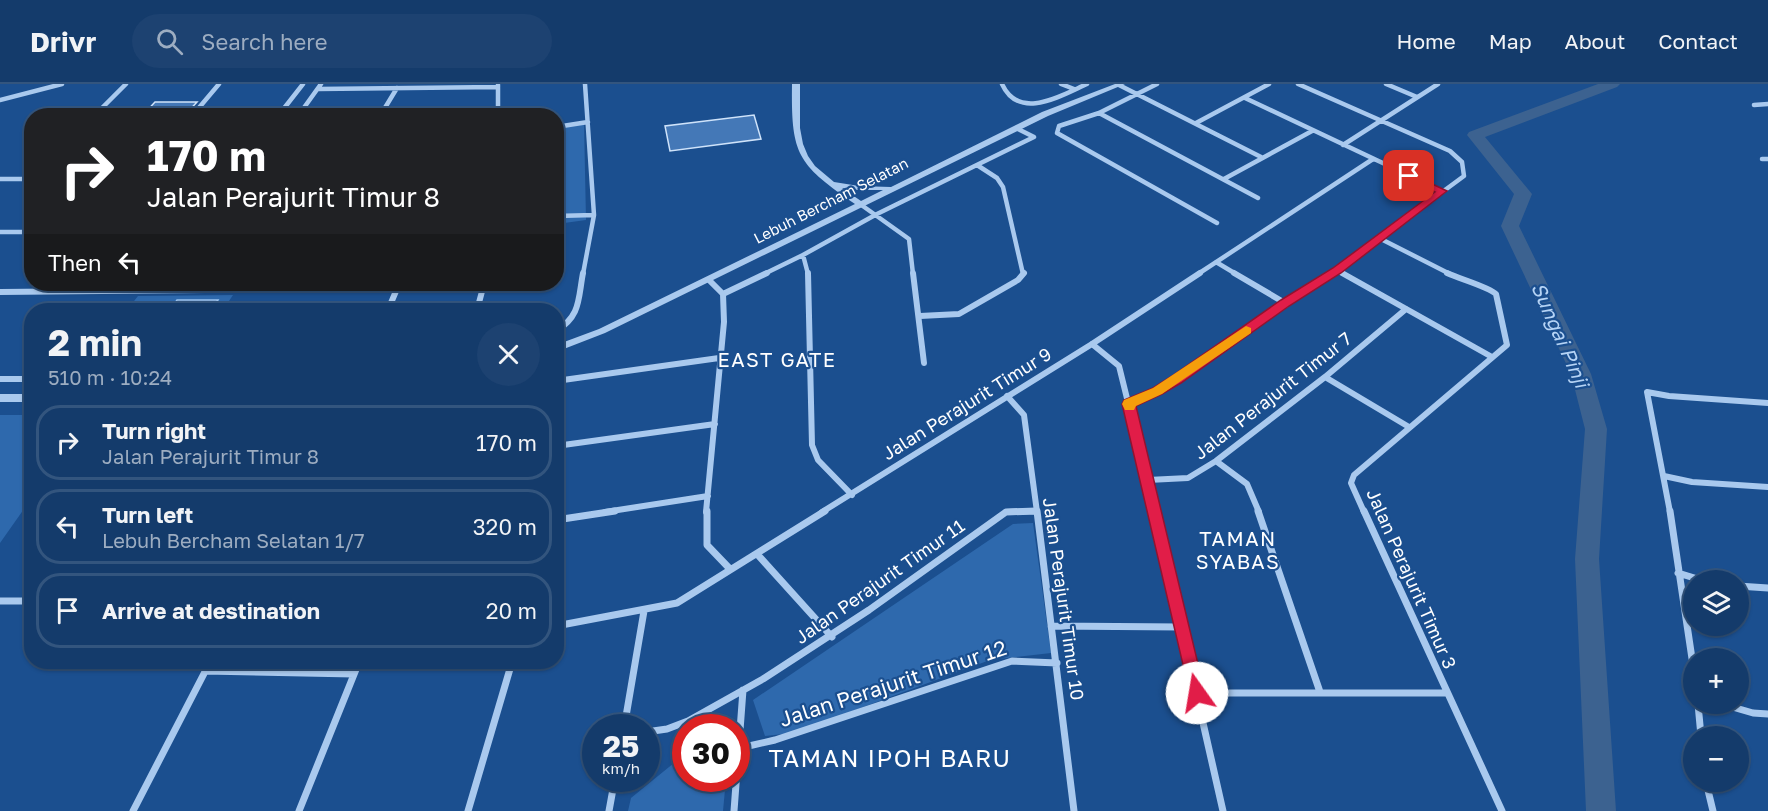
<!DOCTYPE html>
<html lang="en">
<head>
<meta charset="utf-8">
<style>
	:root { --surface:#143b6b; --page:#1d4271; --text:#f1f3f6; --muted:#9dadc1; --line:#33557e }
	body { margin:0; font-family:"Golos Text",sans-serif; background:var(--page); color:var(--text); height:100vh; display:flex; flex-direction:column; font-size:22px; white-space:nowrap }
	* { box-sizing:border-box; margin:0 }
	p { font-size:20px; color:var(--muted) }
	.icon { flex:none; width:33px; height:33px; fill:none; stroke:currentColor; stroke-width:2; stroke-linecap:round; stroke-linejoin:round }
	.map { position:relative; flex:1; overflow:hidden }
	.side { position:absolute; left:24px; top:219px; width:540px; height:366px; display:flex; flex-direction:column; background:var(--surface); border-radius:24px; box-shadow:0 2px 4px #0004,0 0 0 2px var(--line) }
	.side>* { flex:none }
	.banner { position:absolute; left:24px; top:24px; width:540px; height:183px; border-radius:24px; box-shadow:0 2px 4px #0004,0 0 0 2px var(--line); background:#202124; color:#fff; overflow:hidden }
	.controls { position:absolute; left:1683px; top:486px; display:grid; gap:12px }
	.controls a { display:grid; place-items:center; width:66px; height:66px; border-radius:50%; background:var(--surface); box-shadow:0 2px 4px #0004,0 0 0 2px var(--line); font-size:30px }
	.speed { position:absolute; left:582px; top:630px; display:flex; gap:12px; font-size:30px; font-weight:700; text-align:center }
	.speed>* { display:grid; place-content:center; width:78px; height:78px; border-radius:50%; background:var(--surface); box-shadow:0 2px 4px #0004,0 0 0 2px var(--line); line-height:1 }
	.speed small { font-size:15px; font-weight:400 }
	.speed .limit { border:9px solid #d22; background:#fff; color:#111 }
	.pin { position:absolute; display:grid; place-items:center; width:51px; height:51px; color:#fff; margin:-26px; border-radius:12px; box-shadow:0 3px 9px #0006 }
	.me { position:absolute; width:66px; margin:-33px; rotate:347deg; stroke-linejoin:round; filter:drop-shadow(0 0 4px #0008) }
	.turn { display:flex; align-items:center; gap:21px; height:126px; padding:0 24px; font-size:27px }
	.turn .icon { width:78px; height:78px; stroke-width:2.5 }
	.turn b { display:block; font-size:42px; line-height:51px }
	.then { display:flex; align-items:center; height:57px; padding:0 24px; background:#0003; gap:12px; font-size:22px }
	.round { display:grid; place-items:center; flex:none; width:63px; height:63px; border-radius:32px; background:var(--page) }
	.headline { display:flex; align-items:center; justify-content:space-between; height:102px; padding:0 24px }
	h1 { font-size:36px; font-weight:700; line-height:45px }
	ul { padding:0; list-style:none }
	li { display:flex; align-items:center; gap:18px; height:75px; margin:0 12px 9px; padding:0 12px; border:3px solid var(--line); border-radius:24px }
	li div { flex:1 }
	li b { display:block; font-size:22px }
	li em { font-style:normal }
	header { display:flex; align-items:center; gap:36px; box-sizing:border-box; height:84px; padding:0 30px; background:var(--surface); border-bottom:2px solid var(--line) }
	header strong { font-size:28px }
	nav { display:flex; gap:33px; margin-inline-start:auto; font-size:21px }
	.search { width:420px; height:54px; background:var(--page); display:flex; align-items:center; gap:15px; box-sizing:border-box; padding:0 21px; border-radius:33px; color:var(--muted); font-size:22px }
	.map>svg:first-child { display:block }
</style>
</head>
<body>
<header>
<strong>Drivr</strong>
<div class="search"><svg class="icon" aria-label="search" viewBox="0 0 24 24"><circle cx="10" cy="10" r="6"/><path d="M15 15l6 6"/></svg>Search here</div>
<nav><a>Home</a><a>Map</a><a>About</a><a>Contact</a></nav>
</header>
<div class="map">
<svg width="1768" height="727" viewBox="0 0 1768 727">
	<rect width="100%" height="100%" fill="#1b4f8f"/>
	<!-- green -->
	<path fill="#2e69ad" d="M584,39L586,136L557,140L556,44Z
		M233,211L223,226H127L138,212Z
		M0,331H31V415L0,459Z
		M1033,439L1051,569L990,576L793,649L765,652L753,616L1013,440Z
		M685,670L686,694L726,695L723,727H628L631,714Z"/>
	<!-- water -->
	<path fill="#3c6290" stroke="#9cc4f0" stroke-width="1.5" d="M177,216H218L211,226H170Z"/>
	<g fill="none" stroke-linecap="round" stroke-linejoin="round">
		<!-- river -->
		<path fill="#3c6290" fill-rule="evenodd" d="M1598,0H1620L1617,3L1485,53L1532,110L1519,142L1591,290L1607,345L1599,475L1616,727H1586L1575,475L1585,345L1571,290L1501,142L1514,110L1467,51L1469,48Z"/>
	</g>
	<!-- building -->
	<path fill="#4478b7" stroke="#cfe3fa" stroke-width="1.5" d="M155,18H197L184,32H142Z
		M754,31L761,55L670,67L665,42Z"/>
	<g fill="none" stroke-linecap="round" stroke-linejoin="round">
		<!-- minor-far2 -->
		<path stroke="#a9c9ee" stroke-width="4.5" d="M1002,0C1019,37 1060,12 1087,0
			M1061,0L1074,5
			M1157,0L1099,29L1059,42L1057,49L1217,139
			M1298,0L1450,67L1462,78L1464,92L1331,190
			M1386,0L1417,13
			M1119,1L1261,73
			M318,5L498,3
			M1245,14L1442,107
			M0,16L62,0
			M1754,21L1768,20
			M1099,29L1258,114
			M94,32L126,0
			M192,32L219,0
			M278,32L303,0
			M298,32L321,0
			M380,32L397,4
			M494,32L498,23V1
			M1196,39L1269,0
			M556,43L588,38
			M1343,61L1438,0
			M1762,75H1768
			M977,81L997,94L1003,103L1023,190
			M0,95H32
			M1224,95L1312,47
			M860,120L909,155L913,190
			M556,132L594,131
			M0,148H32
			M1379,154L1450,190
			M803,171L877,130L1034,53L1016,44
			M1216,178L1236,190
			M1337,186L1344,190
			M583,190L594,131L585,0
			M764,190L803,171L808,190
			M1198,190L1373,75"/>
		<!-- minor-far1 -->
		<path stroke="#a9c9ee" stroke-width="6" d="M808,189L812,361L818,376L852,411
			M913,189L924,279
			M1234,189L1285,219
			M1342,189L1492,273
			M0,208L397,204
			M723,210L767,189
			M388,226L399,200
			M477,226L484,200
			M920,232L959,230L1018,196L1024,189
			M556,247C581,232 578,215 583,189
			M1092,260L1119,282L1155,428
			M1325,293L1409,343
			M0,295H32
			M556,297L719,274
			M1007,312L1024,331L1037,428
			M1128,319L1158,307L1333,189
			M556,362L715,340
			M1216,377L1247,400L1259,428
			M1664,392L1692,398L1768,403
			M1148,396L1188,394L1216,377L1325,293L1406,225
			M605,428L708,412
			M706,428L724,238L723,210L709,196
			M822,428L1092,260L1200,189
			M1006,428L1036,427
			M1364,428L1351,399L1354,391L1507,261L1496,210C1489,203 1460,195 1447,189
			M1670,428L1647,308L1669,312L1768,319"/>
		<!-- minor -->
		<path stroke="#a9c9ee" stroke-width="7" d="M707,427V461L730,485
			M1037,427L1074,727
			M1155,427L1223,727
			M1258,427L1320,608
			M1364,427L1502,727
			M1670,427L1694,588
			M556,436L615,427
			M757,470L832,553
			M1678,489L1701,496
			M1738,502L1768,504
			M0,517H32
			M556,542L677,519L825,427
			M1051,542L1181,543
			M205,587L354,590
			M1197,609H1446
			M1698,620L1701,652
			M1722,620L1753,629L1768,630
			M624,644L644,527
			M646,648L667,645L688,637L763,595L869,526L1006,428L1036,427
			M740,664L775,656L1012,577L1057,579
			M1706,698L1713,727
			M133,727L210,578
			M299,727L359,578
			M468,727L512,578
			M609,727L615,694
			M734,727L743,606"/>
		<!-- tertiary -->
		<path fill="#a9c9ee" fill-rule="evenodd" d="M792,0H800V44L803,60L808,72L815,82L834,98L859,102L891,103L1042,28L1115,0H1125L1048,32L605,249L556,268V261L599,245L855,120C797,80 791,71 792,0ZM842,104L859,106H883L861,117Z
			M0,310H32V318H0Z"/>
	</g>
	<!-- route -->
	<path fill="#e11d48" stroke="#92132f" stroke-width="1.5" d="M1409,89L1447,107L1341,189L1289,222L1181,299L1162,310L1136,322L1205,609L1203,615L1197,617L1191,615L1122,320L1124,316L1153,304L1172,292L1281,216L1333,184L1435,108L1405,94L1404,92Z"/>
	<!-- slow -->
	<path fill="#f59e0b" d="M1246,242L1251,244V249L1162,310L1136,322L1134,326H1125L1122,320L1124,316L1153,304Z"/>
	<g text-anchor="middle" stroke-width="4.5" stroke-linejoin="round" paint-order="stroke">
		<!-- far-street labels -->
		<g font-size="15" fill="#fff" stroke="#1b4f8f">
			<text transform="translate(831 117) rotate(-27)" y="5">Lebuh Bercham Selatan</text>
		</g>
		<!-- street labels -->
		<g font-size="18" fill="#fff" stroke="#1b4f8f">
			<text transform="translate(1273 312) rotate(-38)" y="6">Jalan Perajurit Timur 7</text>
			<text transform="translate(967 320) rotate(-32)" y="6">Jalan Perajurit Timur 9</text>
			<text transform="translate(1411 495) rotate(66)" y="6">Jalan Perajurit Timur 3</text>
			<text transform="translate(880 498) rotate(-35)" y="6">Jalan Perajurit Timur 11</text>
			<text transform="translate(1063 515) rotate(82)" y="6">Jalan Perajurit Timur 10</text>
		</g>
		<!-- water labels -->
		<g font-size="20" font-style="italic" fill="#b5d3f5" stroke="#1b4f8f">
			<text transform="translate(1560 251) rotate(66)" y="7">Sungai Pinji</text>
		</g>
		<!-- neighbourhood labels -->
		<g font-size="20" letter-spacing="1.5" fill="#fff" stroke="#1b4f8f">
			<text x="777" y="283">EAST GATE</text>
			<text x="1238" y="462">TAMAN<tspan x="1238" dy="23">SYABAS</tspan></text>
		</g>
		<!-- near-street labels -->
		<g font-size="21" fill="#fff" stroke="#1b4f8f">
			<text transform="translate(893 600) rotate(-18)" y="7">Jalan Perajurit Timur 12</text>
		</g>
		<!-- near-neighbourhood labels -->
		<g font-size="24" letter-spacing="1.5" fill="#fff" stroke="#1b4f8f">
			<text x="890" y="683">TAMAN IPOH BARU</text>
		</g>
	</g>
</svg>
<div class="controls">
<a><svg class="icon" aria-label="layers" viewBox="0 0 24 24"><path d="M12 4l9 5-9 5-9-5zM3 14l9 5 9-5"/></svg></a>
<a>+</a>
<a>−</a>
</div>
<div class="speed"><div>25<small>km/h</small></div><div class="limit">30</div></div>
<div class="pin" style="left:1409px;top:92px;background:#d93025"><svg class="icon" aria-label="arrive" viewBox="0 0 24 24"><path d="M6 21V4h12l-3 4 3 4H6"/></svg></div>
<svg class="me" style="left:1197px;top:609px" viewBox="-20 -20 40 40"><circle r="19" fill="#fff"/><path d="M0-13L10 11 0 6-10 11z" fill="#e11d48"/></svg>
<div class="banner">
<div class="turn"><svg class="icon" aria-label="right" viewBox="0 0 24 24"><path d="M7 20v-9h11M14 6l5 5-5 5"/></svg><div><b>170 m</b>Jalan Perajurit Timur 8</div></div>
<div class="then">Then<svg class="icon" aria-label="left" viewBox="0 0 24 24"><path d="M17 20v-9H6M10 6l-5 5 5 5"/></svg></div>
</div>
<section class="side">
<div class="headline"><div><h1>2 min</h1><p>510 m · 10:24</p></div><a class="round"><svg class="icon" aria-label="close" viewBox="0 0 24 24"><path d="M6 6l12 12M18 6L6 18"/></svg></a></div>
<ul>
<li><svg class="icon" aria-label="right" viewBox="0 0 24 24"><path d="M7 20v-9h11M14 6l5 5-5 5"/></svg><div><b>Turn right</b><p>Jalan Perajurit Timur 8</p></div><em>170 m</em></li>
<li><svg class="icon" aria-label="left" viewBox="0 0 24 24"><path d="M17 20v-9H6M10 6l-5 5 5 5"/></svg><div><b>Turn left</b><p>Lebuh Bercham Selatan 1/7</p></div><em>320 m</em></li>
<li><svg class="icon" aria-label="arrive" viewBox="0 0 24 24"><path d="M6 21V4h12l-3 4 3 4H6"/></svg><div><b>Arrive at destination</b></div><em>20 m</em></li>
</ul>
</section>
</div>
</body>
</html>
